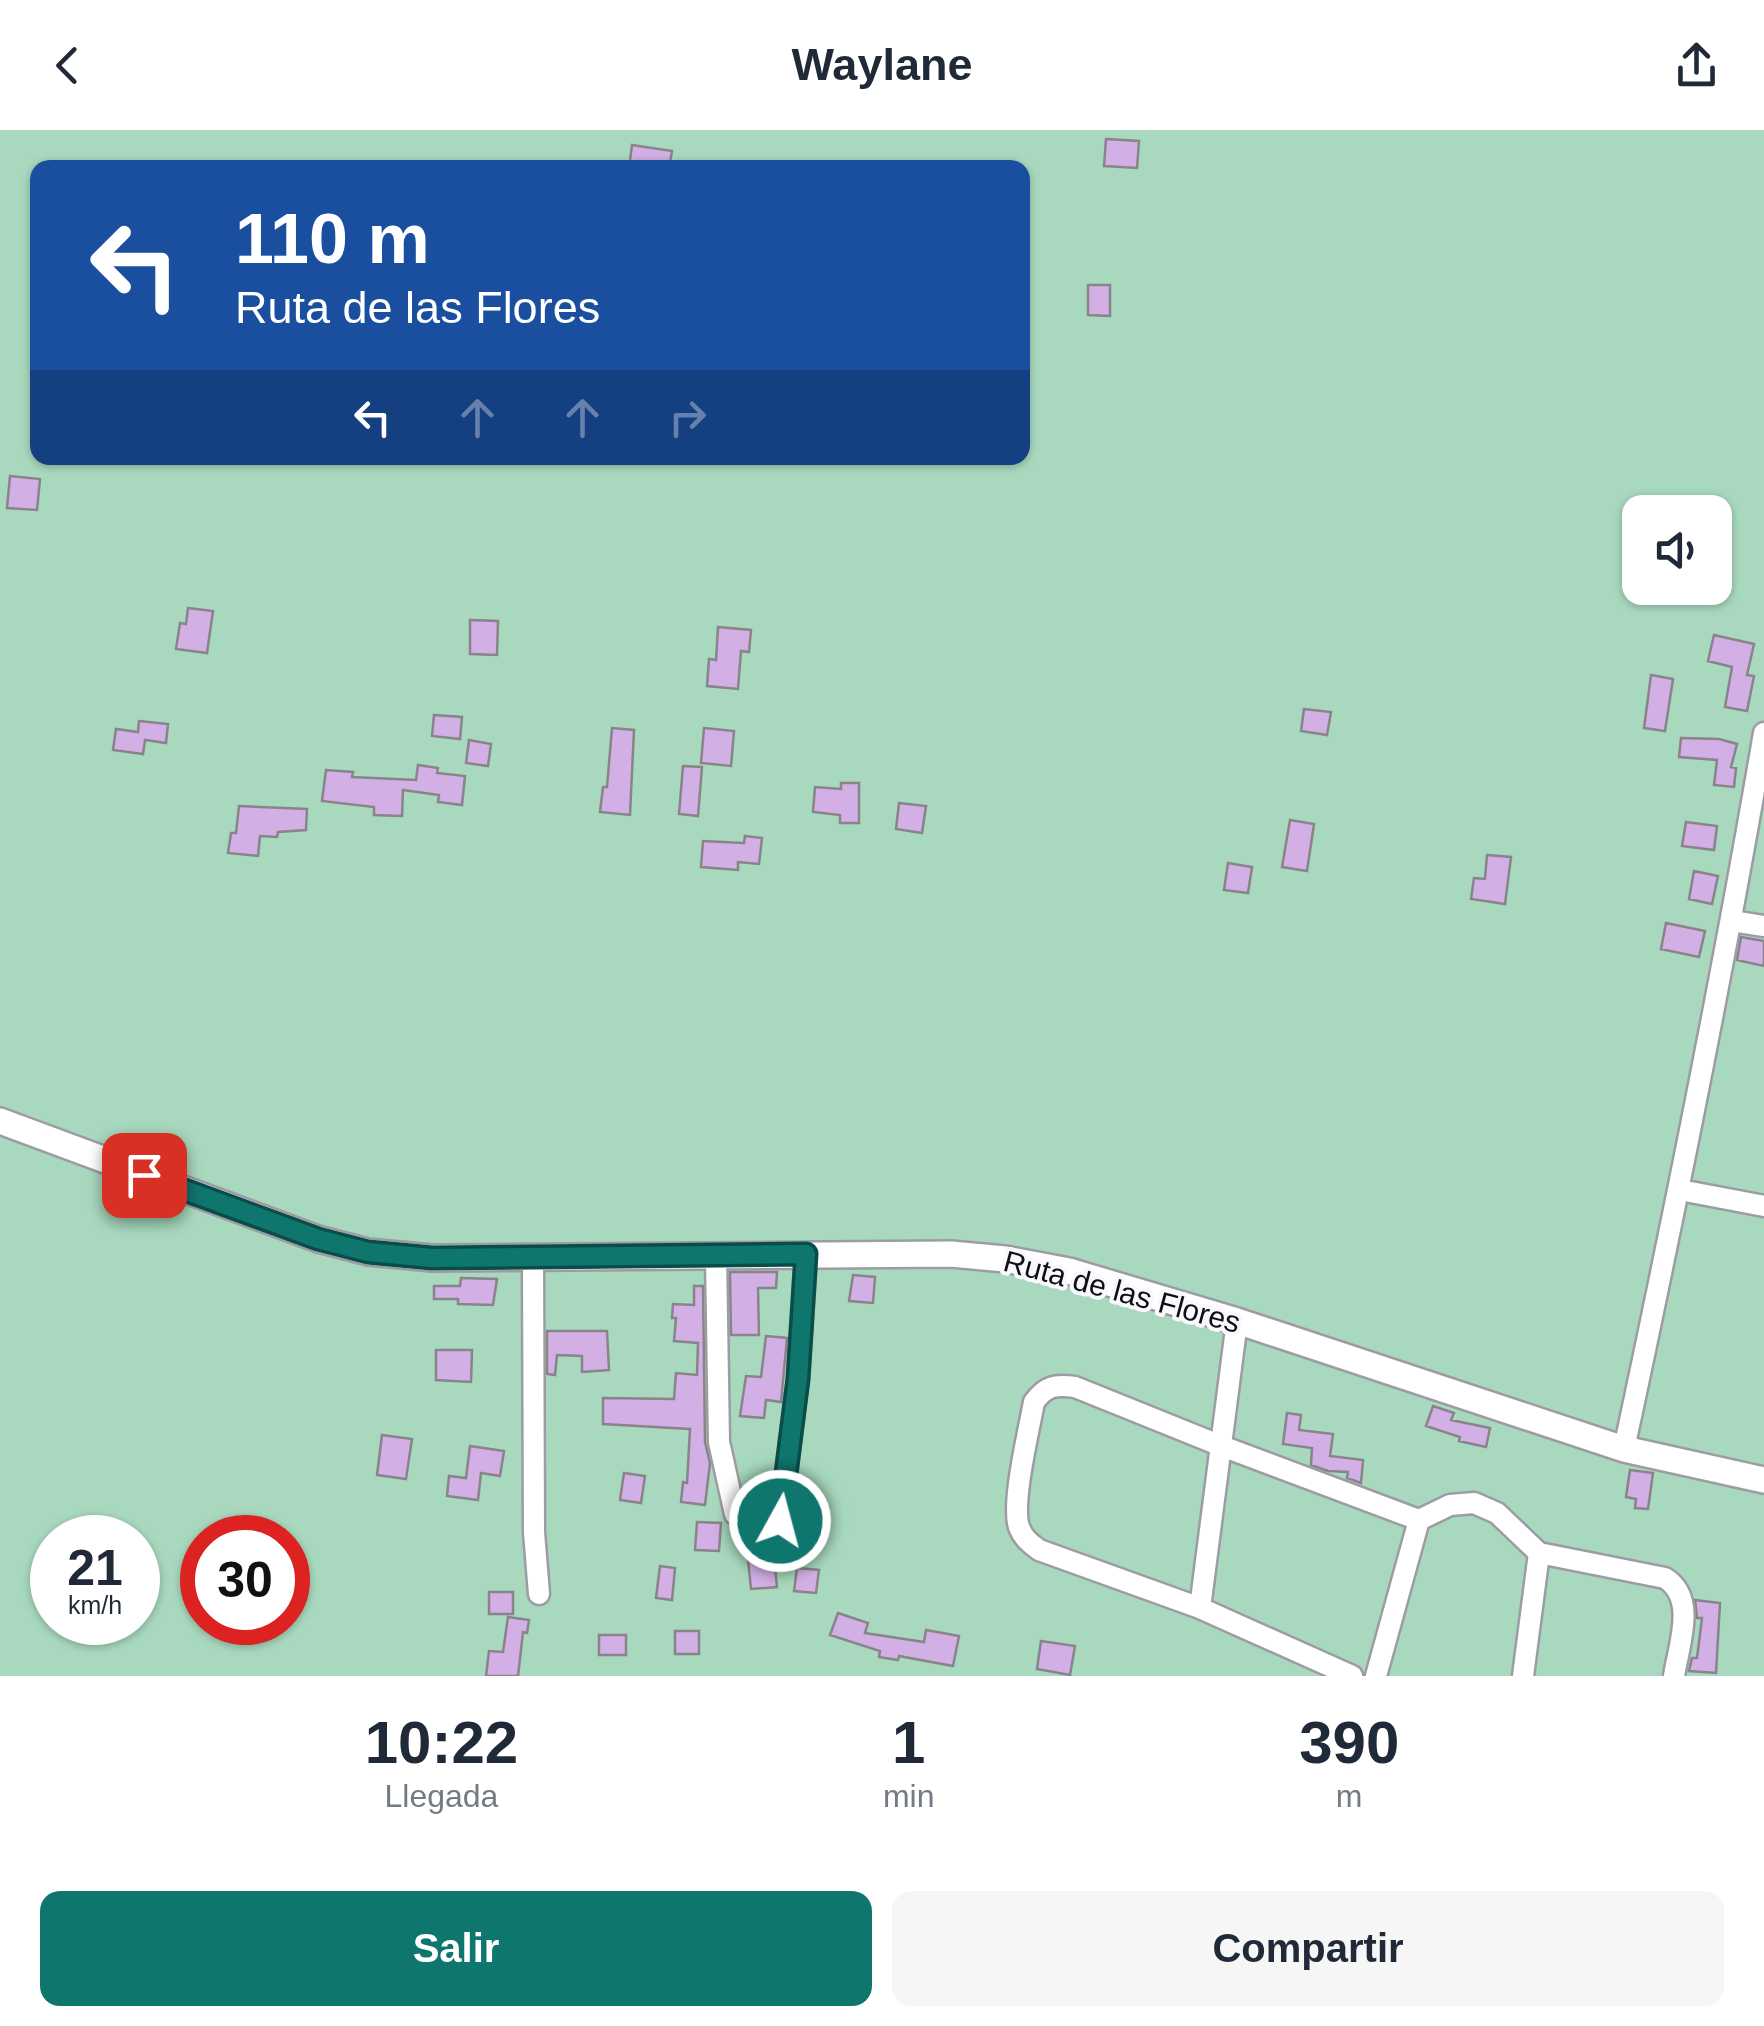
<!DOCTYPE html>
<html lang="es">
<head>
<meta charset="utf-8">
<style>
	:root { --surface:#fff; --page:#f6f6f7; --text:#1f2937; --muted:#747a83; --accent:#0f766e }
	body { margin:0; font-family:Helvetica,sans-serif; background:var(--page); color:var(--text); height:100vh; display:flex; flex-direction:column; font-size:38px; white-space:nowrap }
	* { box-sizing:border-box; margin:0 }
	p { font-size:32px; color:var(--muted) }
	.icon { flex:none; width:55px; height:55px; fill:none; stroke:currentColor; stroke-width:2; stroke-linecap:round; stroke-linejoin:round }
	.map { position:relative; height:1546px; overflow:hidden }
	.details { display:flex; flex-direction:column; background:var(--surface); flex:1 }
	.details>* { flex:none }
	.top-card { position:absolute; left:30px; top:30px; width:1000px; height:305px; border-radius:20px; box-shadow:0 2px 8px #0004; background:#1a4fa0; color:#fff; overflow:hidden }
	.buttons { position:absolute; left:1622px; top:365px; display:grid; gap:20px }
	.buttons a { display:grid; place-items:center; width:110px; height:110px; border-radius:20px; background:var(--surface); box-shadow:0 2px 8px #0004; font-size:50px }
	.speed { position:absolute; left:30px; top:1385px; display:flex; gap:20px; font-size:50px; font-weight:700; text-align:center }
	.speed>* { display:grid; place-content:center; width:130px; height:130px; border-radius:50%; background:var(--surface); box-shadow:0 2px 8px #0004; line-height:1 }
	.speed small { font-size:25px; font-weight:400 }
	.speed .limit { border:15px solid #d22; background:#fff; color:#111 }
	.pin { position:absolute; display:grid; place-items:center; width:85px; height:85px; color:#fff; margin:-42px; border-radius:20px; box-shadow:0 5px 15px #0006 }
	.me { position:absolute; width:110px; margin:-55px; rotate:7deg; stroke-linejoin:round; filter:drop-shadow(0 0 8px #0008) }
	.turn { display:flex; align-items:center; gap:35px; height:210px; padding:0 40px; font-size:45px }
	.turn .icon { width:130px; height:130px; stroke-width:2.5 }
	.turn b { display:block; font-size:70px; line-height:85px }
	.lanes { display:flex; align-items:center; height:95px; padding:0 40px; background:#0003; justify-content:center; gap:50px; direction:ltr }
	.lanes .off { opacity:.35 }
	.eta { display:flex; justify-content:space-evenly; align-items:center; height:170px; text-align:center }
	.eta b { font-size:60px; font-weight:700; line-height:70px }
	.action { display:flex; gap:20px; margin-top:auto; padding:20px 40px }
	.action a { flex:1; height:115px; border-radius:20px; background:var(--accent); color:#fff; font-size:40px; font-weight:700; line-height:115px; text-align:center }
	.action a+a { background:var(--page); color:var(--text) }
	header { display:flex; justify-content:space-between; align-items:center; height:130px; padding:0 40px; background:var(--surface); font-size:45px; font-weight:700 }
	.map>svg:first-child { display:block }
</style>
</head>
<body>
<header><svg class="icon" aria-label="back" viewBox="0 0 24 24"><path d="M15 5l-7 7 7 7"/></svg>Waylane<svg class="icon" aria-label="share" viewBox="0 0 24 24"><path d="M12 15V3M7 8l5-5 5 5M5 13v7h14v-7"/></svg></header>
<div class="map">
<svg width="1764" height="1546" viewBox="0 0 1764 1546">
	<rect width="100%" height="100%" fill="#f9f8ff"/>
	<!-- green -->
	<path fill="#a8d9be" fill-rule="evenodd" d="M0,0H1764V1546H0ZM38,38H1022V328H38ZM1640,382H1715V458H1640ZM52,1408H138V1492H52ZM202,1408H288V1492H202Z"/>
	<!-- building -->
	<path fill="#d2b0e5" stroke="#88848a" stroke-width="2.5" d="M1106,9L1139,11L1137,38L1104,36Z
		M632,15L672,21L669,38H629Z
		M1088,155H1110V186L1088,185Z
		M10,346L40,349L37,380L7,378Z
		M188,478L213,481L207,523L176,519L180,493L186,494Z
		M470,490L498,491L497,525L470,524Z
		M718,497L751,500L749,522L741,521L738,559L707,556L709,529L716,530Z
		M1714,505L1754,514L1747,545L1754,546L1747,581L1725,577L1732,537L1708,531Z
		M1651,545L1673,549L1665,601L1644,598Z
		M1304,579L1331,582L1327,605L1301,601Z
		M434,585L462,587L460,609L432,606Z
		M139,591L168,594L166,613L145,610L143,624L113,620L116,599L138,602Z
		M612,598L634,600L630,685L600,682L603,657H607Z
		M704,598L734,601L731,636L701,633Z
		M1681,608L1719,609L1737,614L1731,637L1736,638L1734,657L1714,655L1717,630L1679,627Z
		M469,610L491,614L488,636L466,633Z
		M418,635L438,638L437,643L465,646L462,675L438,672L439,665L403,660L402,686L374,685V677L322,671L326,640L353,642L352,647L416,650Z
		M683,636L702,637L698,686L679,684Z
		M841,653H859V693H840V685L813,682L815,657L841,659Z
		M899,673L926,676L922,703L896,699Z
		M239,676L307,679L306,700L278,702L277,707L260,706L258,726L228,723L231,703H236Z
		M1290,690L1314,694L1307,741L1282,737Z
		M1686,692L1717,696L1714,720L1682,716Z
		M745,706L762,708L759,734L738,732V740L701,737L703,711L744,713Z
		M1487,725L1511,727L1505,774L1471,769L1474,748L1485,749Z
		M1228,733L1252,737L1248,763L1224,760Z
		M1694,741L1718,746L1712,774L1689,769Z
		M1666,793L1705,801L1699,827L1661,819Z
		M1741,807L1764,811V836L1737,830Z
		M730,1142H777L776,1158H758L759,1205H731Z
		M853,1145L875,1147L873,1173L849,1171Z
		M461,1148L497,1149L493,1175L458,1174V1169H434V1156H460Z
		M694,1156H703L705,1312L710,1333L705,1375L681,1372L683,1352L687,1353L690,1299L603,1294V1268L674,1269L676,1243L697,1245L698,1213L674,1211L676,1188H672L673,1174L694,1175Z
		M547,1201H607L609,1240L582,1242V1226L557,1225L555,1245L547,1244Z
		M766,1206L787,1208L781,1272L766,1270L764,1288L740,1286L746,1246L761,1247Z
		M436,1220H472L471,1252L436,1250Z
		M1433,1276L1454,1283L1451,1290L1490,1298L1486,1317L1459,1311L1460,1307L1426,1296Z
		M1287,1283L1301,1285L1299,1300L1333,1304L1330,1326L1363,1330L1361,1353L1347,1348L1348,1342L1328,1341L1311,1335L1312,1318L1283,1314Z
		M382,1305L412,1309L406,1349L377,1345Z
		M470,1316L504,1321L500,1346L481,1343L478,1370L447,1366L449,1346L466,1348Z
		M1630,1340L1653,1343L1648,1379L1635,1378L1636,1369L1626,1367Z
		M624,1343L645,1346L641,1373L620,1370Z
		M697,1392L721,1393L719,1421L695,1420Z
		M773,1418L777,1457L751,1459L747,1420Z
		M660,1436L675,1438L672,1470L656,1468Z
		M797,1438L819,1440L816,1463L794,1461Z
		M489,1462H513V1484H489Z
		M1695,1470L1720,1473L1716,1543L1689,1541L1692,1528H1697L1702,1488H1697Z
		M838,1483L868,1493L865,1503L924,1512L926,1500L959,1506L953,1536L899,1526L898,1530L879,1527L880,1521L830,1505Z
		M508,1487L529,1490L527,1503L523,1502L518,1546H486L489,1521L503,1522Z
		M675,1501H699V1524H675Z
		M599,1505H626V1525H599Z
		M1041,1511L1075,1516L1070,1545L1037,1539Z"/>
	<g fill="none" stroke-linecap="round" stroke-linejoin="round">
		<!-- minor casing -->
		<g stroke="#9d9ca4" stroke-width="25">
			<path id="minor" d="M1732,791L1764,796
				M1680,1060L1764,1076
				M716,1126L719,1312L735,1384
				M533,1128L534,1402L539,1464
				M1624,1319C1675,1081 1723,843 1764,603
				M780,1391L798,1249L806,1124
				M1200,1478L1237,1191
				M1352,1546L1200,1478L1039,1420C1030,1413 1023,1408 1019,1397C1011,1373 1029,1300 1034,1272C1046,1256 1055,1254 1075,1257L1219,1315L1419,1390L1450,1375L1474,1373L1497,1383L1539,1423L1665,1448C1697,1468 1679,1514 1674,1546
				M1376,1546L1419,1390
				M1523,1546L1539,1423"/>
		</g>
		<!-- major casing -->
		<g stroke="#9d9ca4" stroke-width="30">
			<path id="major" d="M0,991L318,1109L368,1122L432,1128L951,1124L1005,1129L1069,1141L1237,1191L1624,1319L1764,1350"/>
		</g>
		<!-- minor -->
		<use href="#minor" stroke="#fff" stroke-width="20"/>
		<!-- major -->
		<use href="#major" stroke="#fff" stroke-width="25"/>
	</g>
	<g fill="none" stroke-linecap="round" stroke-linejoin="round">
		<!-- route casing -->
		<g stroke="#0a4d48" stroke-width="25">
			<path id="route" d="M144,1045L318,1109L368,1122L432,1128L806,1124L798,1249L780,1391"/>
		</g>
		<!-- route -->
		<use href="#route" stroke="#0f766e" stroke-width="18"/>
	</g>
	<g text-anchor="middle" stroke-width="8" stroke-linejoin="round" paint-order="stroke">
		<!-- street labels -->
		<g font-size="30" fill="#0f0f11" stroke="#f9f8ff">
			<text transform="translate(1122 1162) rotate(15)" y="10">Ruta de las Flores</text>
		</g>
	</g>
</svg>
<div class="buttons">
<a><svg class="icon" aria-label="sound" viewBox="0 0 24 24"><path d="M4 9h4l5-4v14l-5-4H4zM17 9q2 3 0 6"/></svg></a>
</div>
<div class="speed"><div>21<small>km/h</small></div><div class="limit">30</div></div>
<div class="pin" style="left:144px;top:1045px;background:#d93025"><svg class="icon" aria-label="arrive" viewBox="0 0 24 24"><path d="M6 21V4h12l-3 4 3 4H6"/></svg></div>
<svg class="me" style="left:780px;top:1391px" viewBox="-20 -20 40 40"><circle r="17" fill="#0f766e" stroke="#fff" stroke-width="3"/><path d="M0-11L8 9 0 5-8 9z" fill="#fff"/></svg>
<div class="top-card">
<div class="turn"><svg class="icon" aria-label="left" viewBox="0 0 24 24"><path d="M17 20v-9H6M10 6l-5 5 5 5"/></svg><div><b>110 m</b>Ruta de las Flores</div></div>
<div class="lanes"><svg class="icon" aria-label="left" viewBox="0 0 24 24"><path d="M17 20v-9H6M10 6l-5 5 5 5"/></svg><svg class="icon off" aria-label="ahead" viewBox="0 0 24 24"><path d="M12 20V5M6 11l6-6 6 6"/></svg><svg class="icon off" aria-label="ahead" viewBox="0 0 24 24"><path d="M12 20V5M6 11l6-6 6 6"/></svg><svg class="icon off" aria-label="right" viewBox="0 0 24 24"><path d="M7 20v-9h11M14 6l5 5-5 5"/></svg></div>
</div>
</div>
<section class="details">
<div class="eta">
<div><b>10:22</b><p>Llegada</p></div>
<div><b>1</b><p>min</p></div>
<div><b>390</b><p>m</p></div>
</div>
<div class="action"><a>Salir</a><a>Compartir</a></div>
</section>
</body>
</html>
